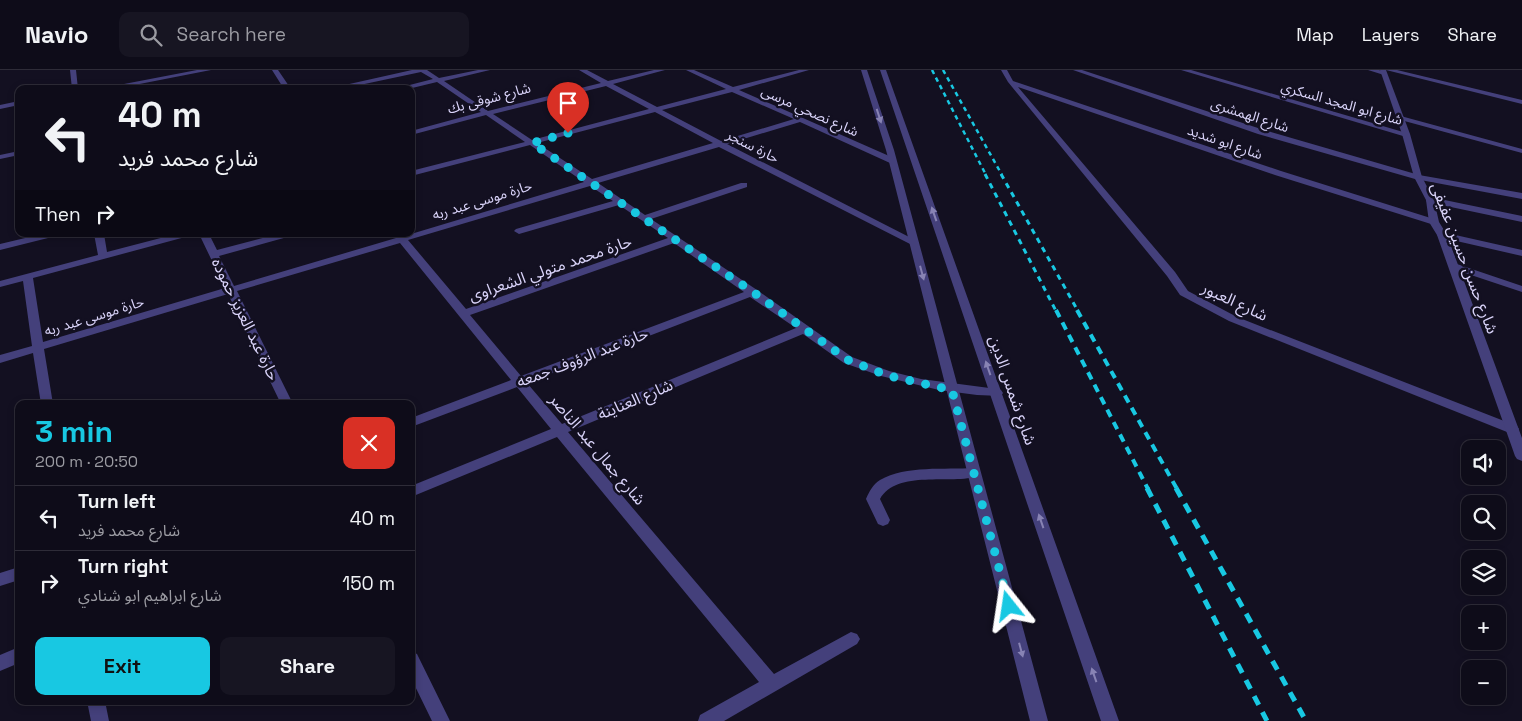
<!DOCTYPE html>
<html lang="en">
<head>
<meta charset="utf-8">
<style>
	:root { --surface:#0e0c19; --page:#171522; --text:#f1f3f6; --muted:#9b9ba2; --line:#2e2c38; --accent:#18c8e2 }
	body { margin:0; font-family:"Space Grotesk","Noto Sans Arabic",sans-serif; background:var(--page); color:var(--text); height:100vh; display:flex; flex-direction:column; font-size:19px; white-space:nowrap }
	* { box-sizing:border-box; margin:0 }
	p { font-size:16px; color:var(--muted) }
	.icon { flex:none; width:28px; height:28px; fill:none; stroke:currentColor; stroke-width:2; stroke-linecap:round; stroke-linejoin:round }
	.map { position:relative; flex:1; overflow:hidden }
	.details { position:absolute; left:15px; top:330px; width:400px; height:305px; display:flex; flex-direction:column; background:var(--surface); border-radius:10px; box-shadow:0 2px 8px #0003,0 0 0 1px var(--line) }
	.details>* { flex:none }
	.guide { position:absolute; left:15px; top:15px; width:400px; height:152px; border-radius:10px; box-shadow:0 2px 8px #0003,0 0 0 1px var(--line); background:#0e0c19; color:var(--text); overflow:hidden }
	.tools { position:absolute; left:1461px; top:370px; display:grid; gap:10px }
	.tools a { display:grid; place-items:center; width:45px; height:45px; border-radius:10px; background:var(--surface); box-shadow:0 2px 8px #0003,0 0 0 1px var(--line); font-size:25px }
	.pin { position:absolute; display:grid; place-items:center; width:42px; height:42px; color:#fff; margin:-51px -21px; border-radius:50% 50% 50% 0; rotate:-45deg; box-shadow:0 0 5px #0007 }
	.pin .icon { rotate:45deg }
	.me { position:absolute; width:55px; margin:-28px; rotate:345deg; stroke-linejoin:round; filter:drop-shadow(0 0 4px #0008) }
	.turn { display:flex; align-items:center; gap:18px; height:105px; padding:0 20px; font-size:22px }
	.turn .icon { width:65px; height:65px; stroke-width:2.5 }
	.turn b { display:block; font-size:35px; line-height:42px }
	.then { display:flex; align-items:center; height:48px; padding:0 20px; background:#0003; gap:10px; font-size:19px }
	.round { display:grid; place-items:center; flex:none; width:52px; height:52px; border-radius:10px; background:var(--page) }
	.summary { display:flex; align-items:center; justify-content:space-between; height:85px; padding:0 20px }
	h1 { font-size:30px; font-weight:600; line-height:38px; color:var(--accent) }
	.button { display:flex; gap:10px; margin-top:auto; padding:10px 20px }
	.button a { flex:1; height:58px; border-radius:10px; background:var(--accent); color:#111; font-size:20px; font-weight:600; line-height:58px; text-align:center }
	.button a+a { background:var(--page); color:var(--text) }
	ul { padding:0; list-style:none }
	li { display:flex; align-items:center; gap:15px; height:65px; padding:0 20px; border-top:1px solid var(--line) }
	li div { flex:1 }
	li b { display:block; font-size:19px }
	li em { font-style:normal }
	header { display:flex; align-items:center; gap:30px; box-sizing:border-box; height:70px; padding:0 25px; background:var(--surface); border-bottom:1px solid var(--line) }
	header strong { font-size:24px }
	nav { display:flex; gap:28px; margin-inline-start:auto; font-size:18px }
	.search { width:350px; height:45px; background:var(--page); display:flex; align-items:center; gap:12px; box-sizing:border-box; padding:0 18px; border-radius:10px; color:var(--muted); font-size:19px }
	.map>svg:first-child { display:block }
</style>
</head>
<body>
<header>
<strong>Navio</strong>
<div class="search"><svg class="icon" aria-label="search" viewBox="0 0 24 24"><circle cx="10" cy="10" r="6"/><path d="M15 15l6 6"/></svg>Search here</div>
<nav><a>Map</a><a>Layers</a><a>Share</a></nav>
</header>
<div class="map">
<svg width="1522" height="651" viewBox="0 0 1522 651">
	<rect width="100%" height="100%" fill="#131021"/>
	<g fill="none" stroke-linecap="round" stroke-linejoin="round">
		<!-- service -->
		<path fill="#44407b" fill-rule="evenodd" d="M974,398L979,400L981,403L979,406C951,415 897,399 880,429L890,450L888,454L883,456L878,454L866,429C869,422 873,414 880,410C906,395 945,400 974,398Z"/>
		<!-- minor -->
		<path fill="#44407b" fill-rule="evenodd" d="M70,0H76L78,19H72Z
			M197,0H211L114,19H98Z
			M272,0H278L291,19H284Z
			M412,0H427L439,8L478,0H490L444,11L488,41L601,13L579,0H587L608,11L654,0H665L613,14L657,37L726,19L686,0H694L733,17L799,0H809L739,20L896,89V93H890L800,52L727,74L917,171L919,173L914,176L719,77L598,113L645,145L741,113H747V117L651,149L757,220L852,287L889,301L921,309L997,319L1001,320L1003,323L1001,326L977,325L939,320L881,306L844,293L803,264L568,362L774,604L851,562L857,564L860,569L857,574L724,651H698L700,645L759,612L557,367L411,427V416L551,359L517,317L411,357V348L511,310L400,173L237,221L293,334H281L228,224L44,279L53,334H41L33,283L0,293V285L32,276L23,211L0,217V211L98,185L94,164H104L107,182L176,164H191L189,166L33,208L43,272L225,218L201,168L203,164H213L211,168L217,180L278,164H293L291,166L219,186L234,216L396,168L393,164L404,165L411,164L584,112L530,75L411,106V101L525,72L486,45L411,65V61L481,42L437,12L408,19H394L433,9L421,2L341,19H327ZM606,16L649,39L532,70L493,44ZM732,22L794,49L721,71L662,40ZM655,42L713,73L592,109L537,73ZM590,116L613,131L516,159L514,161L519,164L619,135L668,168L466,239L408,170ZM674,173L744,222L521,306L470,245ZM750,227L796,258L562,354L527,313Z
			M1001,0H1007L1013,11L1281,101L1437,150V154H1431L1275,105L1018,17L1175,202L1188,221L1237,247L1517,356L1519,359L1517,362H1507L1229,251L1180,225L1167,206L1008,12Z
			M1073,0H1082L1264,60L1419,105L1522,123V129L1415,109L1258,64Z
			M1181,0H1191L1410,64L1403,66Z
			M1368,0H1379L1387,3L1384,5Z
			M1386,0H1397L1522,30V34Z
			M19,31V35L0,39V35Z
			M1397,45L1522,79V83L1397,49Z
			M19,81V85L0,89V85Z
			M1430,127L1522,146V152L1427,132L1426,130Z
			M1442,162L1522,180V186L1439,167L1437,165Z
			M42,164H58L56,166L0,180V174Z
			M1454,193L1522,216V222L1450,198V194Z
			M19,497V510L0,516V503Z
			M19,577V593L0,601V585Z
			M411,581L417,584L450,651H432L411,608Z
			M87,631H105L109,651H91Z"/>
		<!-- tertiary -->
		<path fill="#44407b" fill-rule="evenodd" d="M861,0H867L894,80L1048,651H1030L886,80Z
			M880,0H886L1119,651H1101Z
			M1380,0H1386L1410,64L1422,107L1434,130L1439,152L1447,165L1522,368V391L1517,389L1515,386L1437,165L1429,152L1426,130L1414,107L1402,64Z"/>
		<!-- rail-far3 -->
		<path stroke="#18c8e2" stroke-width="2.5" stroke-dasharray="4.5 4" stroke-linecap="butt" d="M932,0L986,105
			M943,0L1002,105"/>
		<!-- rail-far2 -->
		<path stroke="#18c8e2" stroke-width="3" stroke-dasharray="5.5 5" stroke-linecap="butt" d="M985,104L1056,241
			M1001,104L1078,241"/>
		<!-- rail-far1 -->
		<path stroke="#18c8e2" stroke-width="4" stroke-dasharray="8 6" stroke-linecap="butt" d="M1056,240L1148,419
			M1077,240L1177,419"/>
		<!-- rail -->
		<path stroke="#18c8e2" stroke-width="5" stroke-dasharray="10 8" stroke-linecap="butt" d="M1147,418L1267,651
			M1176,418L1306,651"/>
	</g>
	<!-- one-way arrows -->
	<defs><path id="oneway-solid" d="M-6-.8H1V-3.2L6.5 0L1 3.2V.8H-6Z" transform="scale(1.25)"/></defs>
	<g fill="#8883b4">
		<use href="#oneway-solid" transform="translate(879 46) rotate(72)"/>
		<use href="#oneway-solid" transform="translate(934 144) rotate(-109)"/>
		<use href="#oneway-solid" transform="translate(922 203) rotate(75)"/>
		<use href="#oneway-solid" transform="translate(988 298) rotate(-109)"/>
		<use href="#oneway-solid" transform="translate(1041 451) rotate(-109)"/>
		<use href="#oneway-solid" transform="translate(1021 580) rotate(75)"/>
		<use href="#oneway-solid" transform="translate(1094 605) rotate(-109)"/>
	</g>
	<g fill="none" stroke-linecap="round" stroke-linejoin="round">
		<!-- route -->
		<path stroke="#18c8e2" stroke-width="9" stroke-dasharray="0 16.2" d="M568,63L532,73L753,222L848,290L889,306L952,320L1009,536"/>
	</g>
	<g text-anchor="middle" stroke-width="5" stroke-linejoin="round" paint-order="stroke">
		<!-- far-street labels -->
		<g font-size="14" fill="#dad4fa" stroke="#131021">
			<text transform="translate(489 28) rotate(-15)" y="5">شارع شوقى بك</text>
			<text transform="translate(1342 33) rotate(16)" y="5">شارع ابو المجد السكري</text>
			<text transform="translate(810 41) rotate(24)" y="5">شارع نصحي مرسى</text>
			<text transform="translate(1250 45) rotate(18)" y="5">شارع الهمشرى</text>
			<text transform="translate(1225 72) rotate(19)" y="5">شارع ابو شديد</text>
			<text transform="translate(753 76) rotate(27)" y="5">حارة سنجر</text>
			<text transform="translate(482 130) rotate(-17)" y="5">حارة موسى عبد ربه</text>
			<text transform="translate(94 246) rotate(-17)" y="5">حارة موسى عبد ربه</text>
		</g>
		<!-- street labels -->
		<g font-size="16" fill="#dad4fa" stroke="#131021">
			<text transform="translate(1465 188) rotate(69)" y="6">شارع حسن حسين عفيفى</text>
			<text transform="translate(550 198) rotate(-19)" y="6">حارة محمد متولي الشعراوى</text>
			<text transform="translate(1235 231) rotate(25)" y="6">شارع العبور</text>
			<text transform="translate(246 249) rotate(64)" y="6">حارة عبد العزيز حموده</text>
			<text transform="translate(582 287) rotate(-21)" y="6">حارة عبد الرؤوف جمعه</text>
			<text transform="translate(1013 320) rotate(71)" y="6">شارع شمس الدين</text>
			<text transform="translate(635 329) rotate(-23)" y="6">شارع العناينة</text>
			<text transform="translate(598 379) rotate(50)" y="6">شارع جمال عبد الناصر</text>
		</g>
	</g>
</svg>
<div class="tools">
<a><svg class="icon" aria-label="sound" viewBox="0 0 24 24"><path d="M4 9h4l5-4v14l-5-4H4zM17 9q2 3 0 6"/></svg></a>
<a><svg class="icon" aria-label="search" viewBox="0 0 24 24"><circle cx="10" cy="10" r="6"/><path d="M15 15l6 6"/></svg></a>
<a><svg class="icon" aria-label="layers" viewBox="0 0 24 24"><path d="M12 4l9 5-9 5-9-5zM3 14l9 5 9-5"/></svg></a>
<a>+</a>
<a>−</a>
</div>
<div class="pin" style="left:568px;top:63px;background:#d93025"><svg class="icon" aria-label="arrive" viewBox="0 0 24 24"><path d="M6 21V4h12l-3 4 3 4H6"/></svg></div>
<svg class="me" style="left:1009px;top:536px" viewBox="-20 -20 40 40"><path d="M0-17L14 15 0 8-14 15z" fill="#18c8e2" stroke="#fff" stroke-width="4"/></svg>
<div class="guide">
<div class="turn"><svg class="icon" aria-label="left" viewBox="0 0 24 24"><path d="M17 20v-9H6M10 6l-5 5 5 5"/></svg><div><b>40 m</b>شارع محمد فريد</div></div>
<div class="then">Then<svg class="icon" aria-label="right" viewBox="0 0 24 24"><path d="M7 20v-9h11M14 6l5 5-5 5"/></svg></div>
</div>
<section class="details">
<div class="summary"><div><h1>3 min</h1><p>200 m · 20:50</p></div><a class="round" style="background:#d93025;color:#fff"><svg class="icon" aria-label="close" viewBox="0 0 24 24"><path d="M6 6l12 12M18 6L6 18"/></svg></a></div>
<ul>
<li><svg class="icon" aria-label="left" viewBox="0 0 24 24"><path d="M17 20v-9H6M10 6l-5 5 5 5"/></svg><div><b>Turn left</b><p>شارع محمد فريد</p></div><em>40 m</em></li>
<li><svg class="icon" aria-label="right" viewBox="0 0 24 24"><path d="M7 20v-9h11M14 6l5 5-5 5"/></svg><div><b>Turn right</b><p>شارع ابراهيم ابو شنادي</p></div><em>150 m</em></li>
</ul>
<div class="button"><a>Exit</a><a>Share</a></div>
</section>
</div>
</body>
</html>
